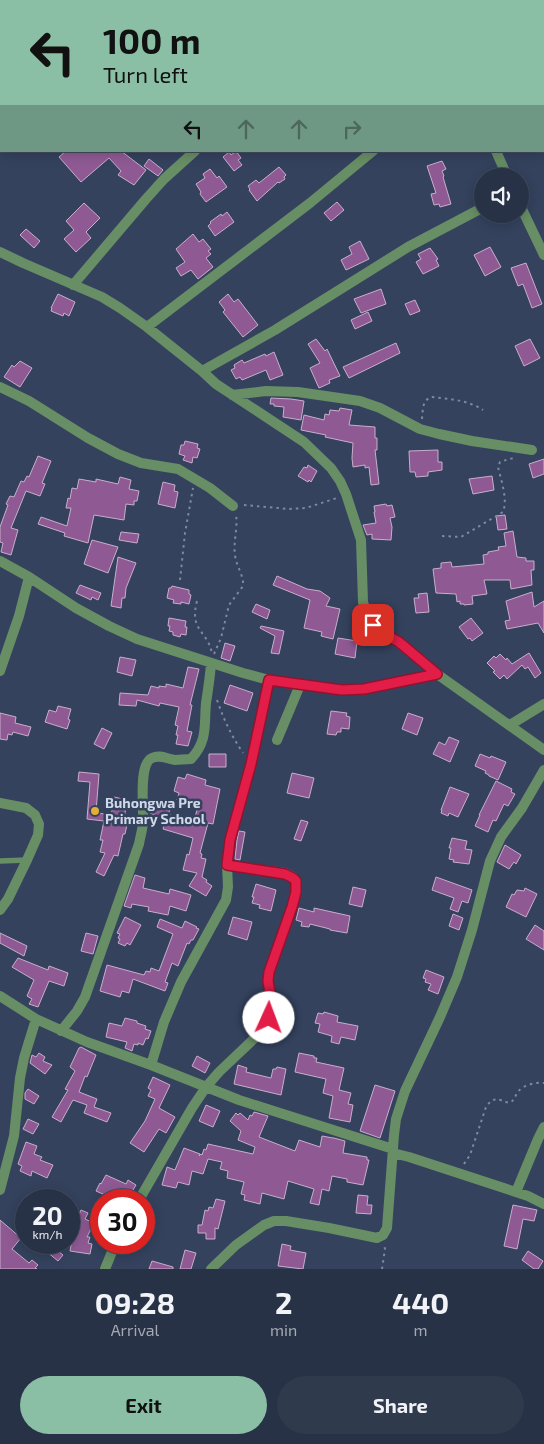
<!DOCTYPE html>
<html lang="en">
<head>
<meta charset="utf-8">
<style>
	:root { --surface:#273246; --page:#2f3a4d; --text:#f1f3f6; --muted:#a4aab3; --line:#434d5f; --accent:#8abfa5 }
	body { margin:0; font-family:"Exo 2",sans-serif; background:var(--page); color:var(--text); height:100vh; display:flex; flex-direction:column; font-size:19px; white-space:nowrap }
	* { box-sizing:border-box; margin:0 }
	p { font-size:16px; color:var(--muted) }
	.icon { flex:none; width:28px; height:28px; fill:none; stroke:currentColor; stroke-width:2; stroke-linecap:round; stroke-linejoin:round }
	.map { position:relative; height:1269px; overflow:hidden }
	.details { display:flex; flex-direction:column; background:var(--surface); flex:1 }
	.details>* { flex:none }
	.hud { position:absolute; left:0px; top:0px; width:545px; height:152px; box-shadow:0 2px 12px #0003,0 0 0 1px var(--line); background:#8abfa5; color:#111; overflow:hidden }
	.controls { position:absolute; left:474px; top:168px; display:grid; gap:10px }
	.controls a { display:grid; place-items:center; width:55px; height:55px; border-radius:50%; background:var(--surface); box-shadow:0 2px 12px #0003,0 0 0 1px var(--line); font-size:25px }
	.speed { position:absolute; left:15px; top:1189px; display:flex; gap:10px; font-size:25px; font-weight:700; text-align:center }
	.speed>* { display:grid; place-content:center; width:65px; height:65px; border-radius:50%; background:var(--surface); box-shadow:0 2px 12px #0003,0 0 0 1px var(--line); line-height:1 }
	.speed small { font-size:12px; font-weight:400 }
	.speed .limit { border:8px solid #d22; background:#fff; color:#111 }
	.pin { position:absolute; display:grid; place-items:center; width:42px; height:42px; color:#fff; margin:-21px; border-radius:10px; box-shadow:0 2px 8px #0006 }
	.me { position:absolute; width:55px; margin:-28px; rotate:2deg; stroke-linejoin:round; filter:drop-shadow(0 0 4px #0008) }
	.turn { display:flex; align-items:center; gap:18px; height:105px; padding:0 20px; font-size:22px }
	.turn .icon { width:65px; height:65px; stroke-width:2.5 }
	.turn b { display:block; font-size:35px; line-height:42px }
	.lanes { display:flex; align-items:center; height:48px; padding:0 20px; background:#0003; justify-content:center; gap:25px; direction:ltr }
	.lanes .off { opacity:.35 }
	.eta { display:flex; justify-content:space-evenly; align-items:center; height:85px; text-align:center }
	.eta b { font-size:30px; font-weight:700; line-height:35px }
	.cta { display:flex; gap:10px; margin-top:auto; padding:10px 20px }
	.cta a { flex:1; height:58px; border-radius:30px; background:var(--accent); color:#111; font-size:20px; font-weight:700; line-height:58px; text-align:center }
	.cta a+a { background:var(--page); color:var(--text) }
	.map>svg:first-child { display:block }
</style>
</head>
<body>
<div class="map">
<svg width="544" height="1269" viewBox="0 0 544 1269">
	<rect width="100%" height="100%" fill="#34425e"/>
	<!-- building -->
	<path fill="#8f5a94" stroke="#c8aecb" d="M66,151H121L146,170L134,185L118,175L121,171L109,158L81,182L59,157Z
		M236,151L241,158L238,160L242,165L234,171L223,157L229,152L231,155Z
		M149,159L163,170L158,176L144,166Z
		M442,161L446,169L442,171L444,176L443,177L451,204L440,207L439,204L434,205L431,194L436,193L427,166Z
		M279,167L286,175L284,177L285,179L279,183L278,182L257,201L249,190L250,189L248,186L256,180L259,183Z
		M210,169L217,178L219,176L227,187L206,202L200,194L201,192L196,184L205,178L203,174Z
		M337,202L344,210L331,221L324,213Z
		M84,203L100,218L86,232L91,238L76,252L64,239L74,230L66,221Z
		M227,212L234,222L215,236L208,226L211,223L210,222L221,214L222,216Z
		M26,229L40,241L34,248L20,235Z
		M193,234L199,242L203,239L211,249L208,251L211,254L206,258L213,267L198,279L191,270L181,276L176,268L185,262L176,249Z
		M360,241L369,259L346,270L341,260L352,254L349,247Z
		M490,247L501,267L485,276L474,255Z
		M430,248L438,259L436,260L439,266L423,274L416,262L421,259L418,254Z
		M526,263L542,304L532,308L523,284L518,286L511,268Z
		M381,289L386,304L361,313L354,299Z
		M58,294L75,302L69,316L64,313L63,316L51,311L52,308H51Z
		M228,294L234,302L238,299L258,325L243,337L223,312L225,310L219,302Z
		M415,300L420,311L410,315L405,304Z
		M368,312L372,321L355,329L351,320Z
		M316,339L325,351L327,349L340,376L329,380L330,383L319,388L310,368L320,363L308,344Z
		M530,339L540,358L524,366L515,346Z
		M396,343L400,353L349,378L343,367Z
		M274,352L283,375L270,380L266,370L242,380L240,377L236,379L231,370L235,368L234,365L242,360L244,363L265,354L266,356Z
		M20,361L32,368L20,387L4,377L12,365L14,367Z
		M271,398L291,399L304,401L301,420L283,417L284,407L274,406V404H270Z
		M340,408L352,410L349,425L375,427V438H377V450H375L379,484L371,485L369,467L365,468V465L353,467L352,458L353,443L325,437L326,435L301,430L304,415L324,420L325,414L329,415L330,410L339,411Z
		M185,441L198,444L197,448L200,449L197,458L193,457L192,463L183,460L185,456L179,454L181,445H184Z
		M438,450V462H442V470L428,472V476L416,477L415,472H410L409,451Z
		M38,456L51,461L42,483L45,484L40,496L26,491L11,528L18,530L11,555L1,552L3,543L0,542V527L8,505L6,504L10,496L14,497L21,481L24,482L27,476L29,477Z
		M544,459V474L533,478L529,464Z
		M308,465L317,471L311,482L309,480L308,482L298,476L304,467L307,468Z
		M492,476L494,490L473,494L469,479Z
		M120,477L131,480L129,489L139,491L137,501H134V505L126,504L124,520L94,515L88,543L64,536L65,533L38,524L41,517L67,526L71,508H66L68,498L70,499L72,488L77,489L79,479L96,482V479L118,484Z
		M163,482L175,485L174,491L178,492L175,508L158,504Z
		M386,504L387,506L392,505L395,517L390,518L392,527L391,540L372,539V534L367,535L363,525L376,523L374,512H375L374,506Z
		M505,515L507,529L498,530L496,516Z
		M513,531L517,557L526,558V561H534V570H531L532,585L511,589L510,580H484L487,594L472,596L473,604L464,605V604H460V601L457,602L456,594L436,593L433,569L441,568V563L451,562L452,567L484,564L483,555L488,554V552L499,550L498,547L506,546L504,533Z
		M121,532L139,534L137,543L119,540Z
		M92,540L118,547L108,573L84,564Z
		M118,557L136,563L126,588L125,598H122L121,608L111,606Z
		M277,576L307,589L320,591L330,598L326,606L340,609L333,639L321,636L322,632L304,628L310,600L273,585Z
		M80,585L101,593L98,600L92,597L91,600L76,593Z
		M172,586L189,590V594L191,595L189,604L181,602V604L173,603L174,600L167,598L169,588H171Z
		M532,592L534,607L544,601V633L538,623L507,629L505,621L510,620L506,601Z
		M427,593L429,612L416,613L414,598H419L418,594Z
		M256,604L270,610L267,619L252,612Z
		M169,618L186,621L185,627H187L186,635L181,634L180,637L173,635V632L169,631L170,626H168Z
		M471,618L483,633L472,641L470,638L468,639L459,627Z
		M261,626L284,631L279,654L271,653L275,636L260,628Z
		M338,638L357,641L355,658L335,654Z
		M225,643L235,646L230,661L221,658Z
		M529,653L541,673L535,678L528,667L525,669L522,665L507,679L504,675L500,679L493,672L495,671L487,663L494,656L496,658L500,654L506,660L507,658L512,664Z
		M120,657L136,660L132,676L117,672Z
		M188,667L199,669L190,705H192L187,731L192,732L188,746L176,744L178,735H176L178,726L175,725L179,707L160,703L159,706L137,700L136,706L119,705L120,693L148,695L151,686L159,688V686L166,687V684L183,688Z
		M230,685L253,693L247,711L224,703Z
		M58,706L71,709L68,719L70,720L67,729L45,722L49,710L56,712Z
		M331,711L347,713L346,716L350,717L349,729L341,728V732H337L336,735L327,734Z
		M0,713L16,717L15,723L31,727L28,736L13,732L12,735L8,734L7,740L0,739Z
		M408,713L423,718L417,735L402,729Z
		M102,728L112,733L104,749L94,744Z
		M449,737L459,741L450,762L433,754L439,742L445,745Z
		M209,754H226V767H209Z
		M480,754L490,758L491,756L506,762L498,780L489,776V775L485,773L486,771L475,766Z
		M79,772L99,774L96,812L111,816L114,797L127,800L124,819L128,820L125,834H123L118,856L114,855L104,876L96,872L105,853L100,852L103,840H100L104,821L87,819L90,782L78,781Z
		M292,773L314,778L309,798L287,793Z
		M187,774L206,780L205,785L220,789L213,824L208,823L200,853L202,854L201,858L206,859L202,877L207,880L206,882L212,886L206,896L189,886L197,873L183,870L187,854L189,855L193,838L163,829L165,821L150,813L157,801L171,808L168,814L178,818V820L193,825L198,806L177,800L179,793L174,791L178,777L185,779Z
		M496,781L512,789L511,792L515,794L508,806L504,804L496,821L493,820L488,832L475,826L480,815H479Z
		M450,787L469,794L458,817L449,813L448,816L441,813L442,810H441Z
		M301,820L308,822L301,841L294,839Z
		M239,831L245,832L240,860L235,859L237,840Z
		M452,838L467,841L465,849L472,850L469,864L453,862L454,860L449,859L451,848H449Z
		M505,845L521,855L516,864L514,862L509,869L497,862Z
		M135,875L145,878L143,888L169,894L170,889L191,895L186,911L170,906L168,915L148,911L149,907L132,904L131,908L124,906Z
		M436,877L472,890L468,903L462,901L458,912L450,909L454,898L432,890Z
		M256,884L276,890L271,911L259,908L260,905L252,903L254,897H252Z
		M353,887L366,890L362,907L349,904Z
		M525,888L537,894L526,917L506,907L512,894L514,895L517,890L524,891Z
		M299,908L314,912V908L350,916L347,933L330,930V929L310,924L309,927L301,926L302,922L296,920Z
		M453,914L463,918L459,930L449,926Z
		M125,917L141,925L130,945L127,943L125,946L118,943L120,939L118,938L120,934L117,933Z
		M233,917L252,922L247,940L228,934Z
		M160,919L182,928L185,921L197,927L196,928L199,929L193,940H191L189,944L187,943L178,966L172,963L165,982L168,983L165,991L133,979L129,993L122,991L120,997L100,991L107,965L144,975L146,971L150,972L151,968L159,971L173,934L157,927Z
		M535,925L544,931V950L526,939Z
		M0,933L27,946L24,956L0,943Z
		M86,933L98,936L93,954L81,951Z
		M18,958L48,970L49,966L68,973L64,986L49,981L38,1007L29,1004L32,999L27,996L34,980L12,967Z
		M426,970L444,977L438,994L428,990L431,984L425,982L426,979L423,978Z
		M324,1012L338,1016L337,1022L358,1026L355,1040L341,1037L339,1044L331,1042L332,1036L318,1032L320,1024L315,1023L318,1013L323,1014Z
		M125,1018L137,1021V1023L146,1026L145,1029L151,1031L148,1039L146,1038L143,1045L138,1043V1045L134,1044L132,1051L125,1048L127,1042L106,1037L109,1023L122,1026Z
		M81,1047L96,1055L87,1077L85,1076L79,1092L97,1099L94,1107L111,1113L107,1122L84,1113L87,1105L73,1100L61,1122L52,1117L68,1090L65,1089L75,1071L70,1067L79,1048Z
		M39,1053L45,1057L43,1061L52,1065L45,1074L30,1063L32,1055L36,1057Z
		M299,1053L314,1056V1058H317L316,1062L344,1068L339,1090L351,1093L348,1104L353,1105L350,1122L329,1118L333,1096L323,1093L326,1079L295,1072Z
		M197,1056L210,1063L205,1073L192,1066Z
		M238,1065L247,1068L246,1072L271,1078L273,1069H276L277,1067L286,1069L281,1095L234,1084Z
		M153,1077L170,1085L159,1108L175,1117L166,1133L159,1129L144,1152L130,1143L145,1121L155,1099L148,1096L151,1090L148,1088Z
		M375,1085L395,1091L380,1138L360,1131Z
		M28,1089L39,1096L34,1104L25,1099V1093Z
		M206,1105L220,1111L213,1127L199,1121Z
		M254,1112L268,1116L259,1137L295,1151L299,1140L320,1147L322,1136L333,1138H334L345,1141L343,1153L367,1157V1160H369L363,1185L347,1182V1179L332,1176L329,1191L322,1189L319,1205L310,1203L314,1189L288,1181L284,1199L262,1193L260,1204L244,1200L245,1195L241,1194L244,1182L227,1178L228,1171L220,1169L222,1162L208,1159L203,1174L192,1171L189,1185L178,1182L176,1188L162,1185L167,1167L175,1170L184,1148L200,1154L199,1156L201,1154L202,1155L204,1149L206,1150L208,1144L253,1154L255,1147L238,1140L241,1131L230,1121L236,1113L238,1115L240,1113L248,1120L250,1115L252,1116Z
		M28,1119L39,1124L33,1134L23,1129Z
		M26,1142L37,1146L34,1154L42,1157L40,1160L53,1165L47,1178L32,1171L31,1176L20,1171L22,1166L18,1164Z
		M106,1175L126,1184L128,1180L136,1185L127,1200H116L96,1191L100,1183L101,1184Z
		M358,1195L368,1196L367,1205H372L371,1214L356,1213Z
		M216,1199L225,1201L218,1229L215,1228V1239H206V1233H198V1225H202L205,1210L208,1211L209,1207L213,1208Z
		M513,1205L537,1210L534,1221L523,1219L517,1249L504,1246Z
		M81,1210L88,1213L85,1219L94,1223L87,1237H90L88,1243L92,1244L90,1254L70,1251L75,1223Z
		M0,1220L21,1238L12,1249L29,1263L32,1260L38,1265L35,1268L37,1269H0Z
		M35,1242H47L63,1255L58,1261Z
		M282,1244L291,1246L290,1250L306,1253L303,1269L278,1266Z
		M185,1250L196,1253L191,1269H180Z
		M528,1251L543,1261L538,1269H534L522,1260Z
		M152,1261L173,1267V1269H149Z"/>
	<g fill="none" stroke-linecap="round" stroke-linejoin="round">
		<!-- path -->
		<path stroke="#7e89a0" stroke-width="2" stroke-dasharray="2.5 4" stroke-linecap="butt" d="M0,102L1,100
			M422,419C423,409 422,400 432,397C449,399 468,400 483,410
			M244,505L289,509L306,508L337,498
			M442,536L461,537L503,512C508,499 501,480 498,467L500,462L509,459L515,458
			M180,580L185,533L193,488
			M197,601C189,632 208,630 212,654
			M214,654L221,638L229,605L243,586C244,575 236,566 235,555C233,542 238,528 236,515
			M217,700C224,720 231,735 243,753
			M464,1164L470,1155L486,1107C494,1095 498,1100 510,1103C514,1100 515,1097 517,1093C522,1085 536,1082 544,1083
			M382,1269L385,1249L384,1245"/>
		<!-- service -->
		<path stroke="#678e65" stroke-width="5.5" d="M0,861L27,860"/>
		<!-- minor -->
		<path stroke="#678e65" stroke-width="10" d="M271,0V1
			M145,1V0
			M0,252L23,263L102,297L120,308L147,327L202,371L216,384L304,442L331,468L340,481L346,494L361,540L363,602L367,615L373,625L381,632L399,642L437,674L544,750
			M73,285L146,199L164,179L195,151
			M147,327L310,203L373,151
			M202,371L275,330L408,247L482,208
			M0,387L29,401L88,438L118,454L141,463L178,469L210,488L233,506
			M232,395L266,391L298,392L360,401L380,408L420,429L439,434L472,441L532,450
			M0,561L29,577L76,608L109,626L137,639L243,673L269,680L341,690L364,689L437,674
			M0,671L19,616L29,577
			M510,725L544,704
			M277,740L300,685
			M0,803L26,808L35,815L39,824L38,835L27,860L8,899L0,910
			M0,996L36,1019L87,1042L151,1065L239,1100L393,1149
			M61,1031L77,1011L85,997L139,844C140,837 143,829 143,821C144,807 138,764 152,758C160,754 167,759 175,760C180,760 185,759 191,759C208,741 204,725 206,703C208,690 210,677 211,664
			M151,1065L164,1022L181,982L226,900L228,887L227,865L230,839L251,764L269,680
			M393,1153L409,1157L528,1196L544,1204
			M0,1190L14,1136L20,1078L24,1058L36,1019
			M516,1192L538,1139L544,1127
			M139,1200L192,1108L206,1087L219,1072L260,1033L269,1018L271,999L268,981L269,972L292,907L296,892V881L293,877L285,873L227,865
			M105,1269L116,1242
			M211,1269L236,1245L264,1225L274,1221H286L329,1228L377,1238L383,1235L387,1228L394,1135L396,1119L405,1091L440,1017L457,977L472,930L490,861L501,837L522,808L544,770"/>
		<!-- tertiary -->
		<path stroke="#678e65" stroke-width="10" d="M431,0L432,1
			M496,151L507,176
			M520,205L544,255"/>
	</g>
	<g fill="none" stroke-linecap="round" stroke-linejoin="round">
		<!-- route casing -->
		<g stroke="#92132f" stroke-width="12">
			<path id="route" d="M269,1018L271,999L268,981L269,972L292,907L296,892V881L293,878L285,874L227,865L230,840L251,764L269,680L342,690L364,689L437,674L399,642L381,632L373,625"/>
		</g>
		<!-- route -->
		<use href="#route" stroke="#e11d48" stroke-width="9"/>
	</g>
	<!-- markers -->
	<circle fill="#e3ae35" stroke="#34425e" stroke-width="2" cx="95" cy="811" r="5"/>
	<g text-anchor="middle" stroke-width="5" stroke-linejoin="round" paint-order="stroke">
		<!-- poi labels -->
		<g font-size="14" font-weight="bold" fill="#cfd8e9" stroke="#34425e" text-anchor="start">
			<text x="105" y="808">Buhongwa Pre<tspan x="105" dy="16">Primary School</tspan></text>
		</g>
	</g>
</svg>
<div class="controls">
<a><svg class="icon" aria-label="sound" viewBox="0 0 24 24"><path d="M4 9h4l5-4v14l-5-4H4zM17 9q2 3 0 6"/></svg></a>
</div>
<div class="speed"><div>20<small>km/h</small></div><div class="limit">30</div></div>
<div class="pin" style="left:373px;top:625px;background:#d93025"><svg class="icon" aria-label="arrive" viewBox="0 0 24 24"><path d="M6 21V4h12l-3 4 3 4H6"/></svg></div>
<svg class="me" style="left:269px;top:1018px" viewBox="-20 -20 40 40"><circle r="19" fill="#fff"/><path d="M0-13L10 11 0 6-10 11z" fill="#e11d48"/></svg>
<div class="hud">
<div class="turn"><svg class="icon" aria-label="left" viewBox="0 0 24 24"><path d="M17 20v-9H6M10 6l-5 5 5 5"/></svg><div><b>100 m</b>Turn left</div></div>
<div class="lanes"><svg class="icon" aria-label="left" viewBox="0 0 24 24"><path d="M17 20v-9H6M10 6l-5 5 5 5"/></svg><svg class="icon off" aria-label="ahead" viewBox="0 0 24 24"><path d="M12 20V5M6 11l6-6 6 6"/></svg><svg class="icon off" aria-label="ahead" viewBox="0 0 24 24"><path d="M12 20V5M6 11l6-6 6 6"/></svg><svg class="icon off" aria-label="right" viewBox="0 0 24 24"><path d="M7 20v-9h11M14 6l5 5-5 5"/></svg></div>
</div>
</div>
<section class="details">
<div class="eta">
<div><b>09:28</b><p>Arrival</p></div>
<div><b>2</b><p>min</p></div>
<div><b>440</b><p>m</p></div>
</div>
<div class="cta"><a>Exit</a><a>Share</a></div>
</section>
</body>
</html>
